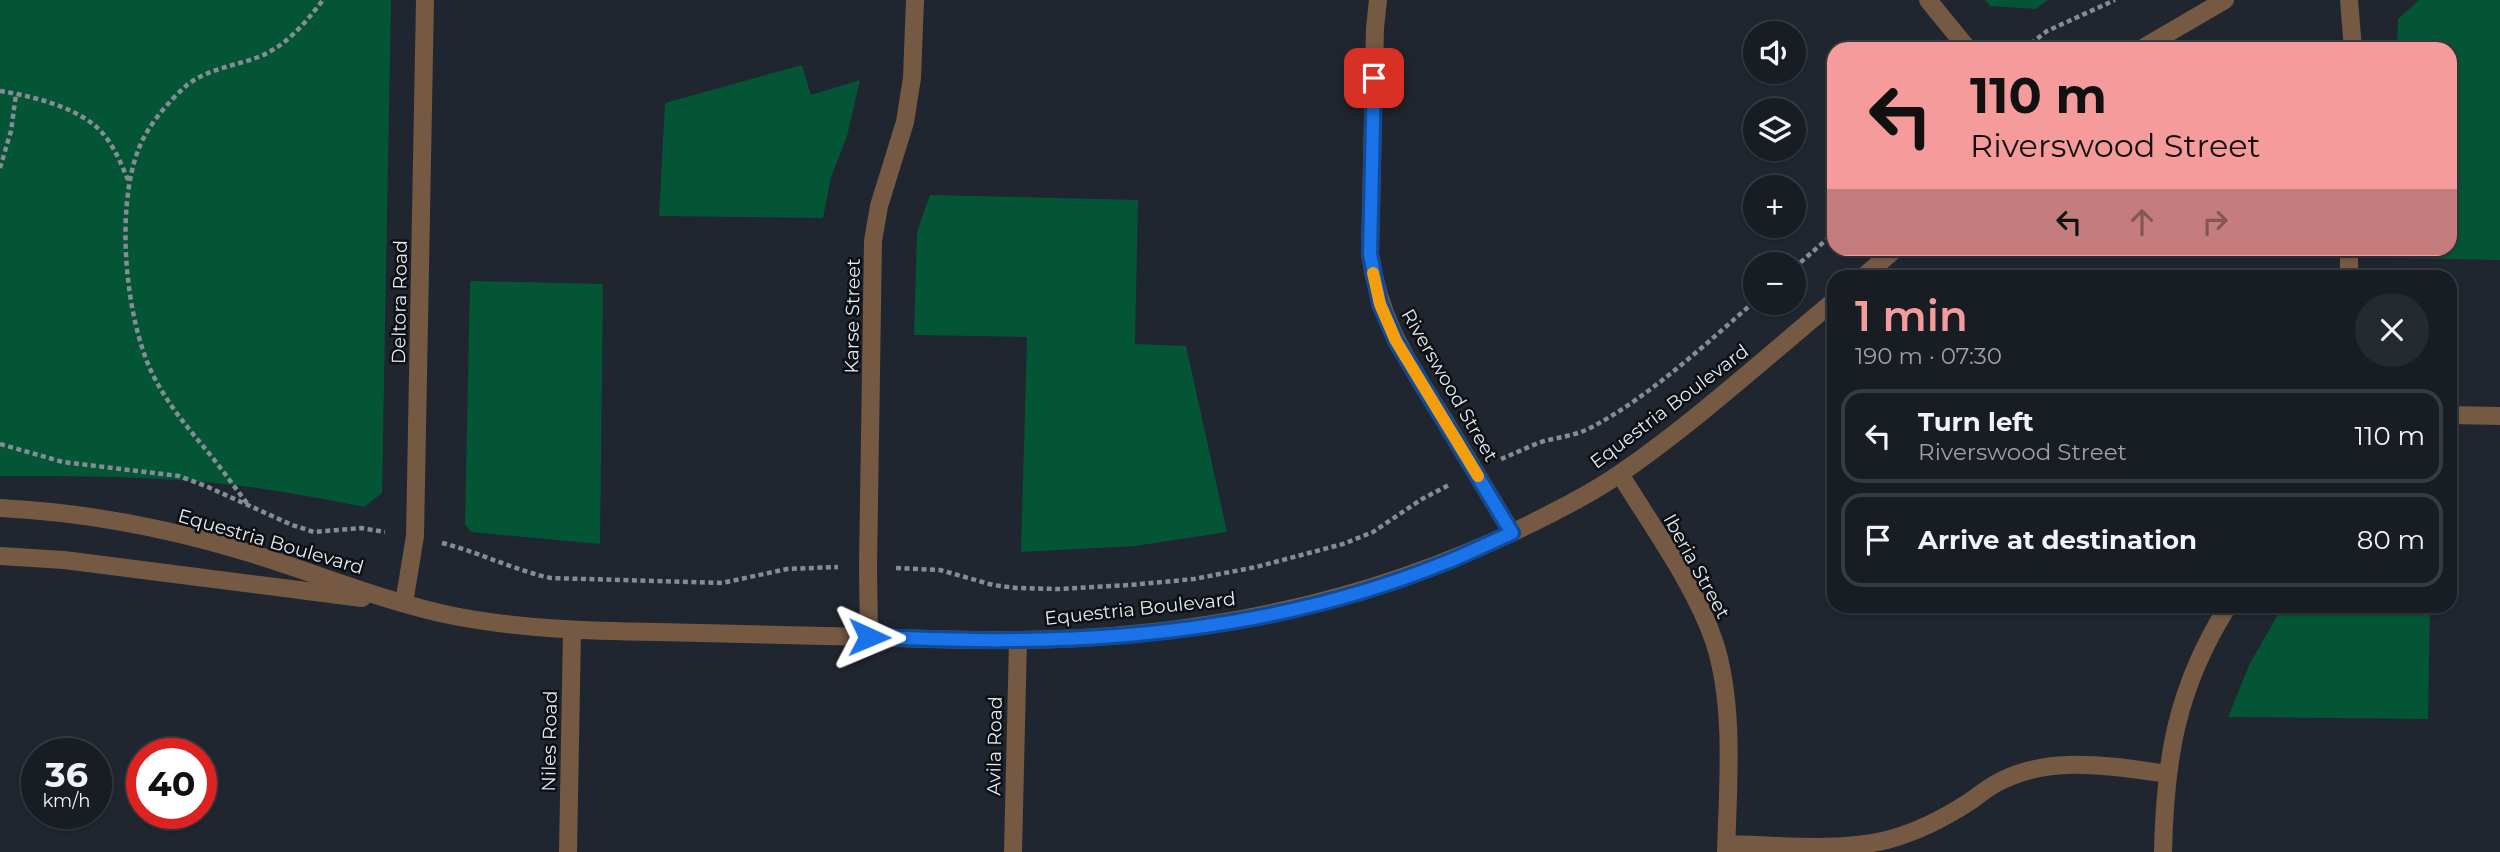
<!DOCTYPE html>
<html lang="en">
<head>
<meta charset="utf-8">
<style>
	:root { --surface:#181c23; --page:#252930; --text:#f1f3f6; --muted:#9fa1a6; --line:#363a41; --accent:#f59b9b }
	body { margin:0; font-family:Montserrat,sans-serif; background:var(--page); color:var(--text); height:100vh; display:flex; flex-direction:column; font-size:26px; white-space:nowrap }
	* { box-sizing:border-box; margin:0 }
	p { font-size:23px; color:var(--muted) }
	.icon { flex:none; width:38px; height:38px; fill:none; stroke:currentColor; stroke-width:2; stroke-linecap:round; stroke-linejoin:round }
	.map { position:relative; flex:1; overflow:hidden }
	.side { position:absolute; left:1827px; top:270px; width:630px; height:343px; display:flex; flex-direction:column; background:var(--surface); border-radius:21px; box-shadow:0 2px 5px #0004,0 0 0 2px var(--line) }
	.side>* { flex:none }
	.hud { position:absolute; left:1827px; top:42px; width:630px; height:214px; border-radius:21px; box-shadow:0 2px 5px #0004,0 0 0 2px var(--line); background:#f59b9b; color:#111; overflow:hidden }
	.tools { position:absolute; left:1743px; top:21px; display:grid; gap:14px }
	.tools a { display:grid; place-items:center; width:63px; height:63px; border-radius:50%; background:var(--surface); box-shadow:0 2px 5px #0004,0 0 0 2px var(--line); font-size:35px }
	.speed { position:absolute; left:21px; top:738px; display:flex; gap:14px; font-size:35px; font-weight:700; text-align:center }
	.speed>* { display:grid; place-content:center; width:91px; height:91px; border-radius:50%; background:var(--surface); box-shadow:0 2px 5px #0004,0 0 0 2px var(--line); line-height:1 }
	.speed small { font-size:18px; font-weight:400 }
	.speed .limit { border:10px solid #d22; background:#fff; color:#111 }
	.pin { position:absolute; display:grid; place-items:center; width:60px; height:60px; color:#fff; margin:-30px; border-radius:14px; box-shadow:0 4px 10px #0006 }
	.me { position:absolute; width:77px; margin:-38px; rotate:91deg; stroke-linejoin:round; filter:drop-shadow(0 0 5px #0008) }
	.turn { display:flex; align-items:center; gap:24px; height:147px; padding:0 28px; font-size:32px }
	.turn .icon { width:91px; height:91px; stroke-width:2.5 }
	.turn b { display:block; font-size:49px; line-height:60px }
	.lanes { display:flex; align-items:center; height:66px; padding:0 28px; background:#0003; justify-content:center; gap:35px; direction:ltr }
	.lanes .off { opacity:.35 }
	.round { display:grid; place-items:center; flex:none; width:74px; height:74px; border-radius:37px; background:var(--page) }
	.head { display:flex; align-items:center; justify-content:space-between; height:119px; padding:0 28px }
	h1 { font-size:42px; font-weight:600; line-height:52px; color:var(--accent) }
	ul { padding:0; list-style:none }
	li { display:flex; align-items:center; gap:21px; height:94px; margin:0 14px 10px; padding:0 14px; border:4px solid var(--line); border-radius:21px }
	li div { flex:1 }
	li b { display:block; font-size:26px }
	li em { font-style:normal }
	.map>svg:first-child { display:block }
</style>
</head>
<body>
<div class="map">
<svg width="2500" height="852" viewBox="0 0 2500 852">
	<rect width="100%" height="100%" fill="#20262f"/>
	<!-- green -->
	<path fill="#045436" d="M0,0H391L382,493L364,507C324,499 283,491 242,486C162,476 81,476 0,476Z
		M1985,0H2048L2036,9L1990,6Z
		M2419,0H2500V260L2391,258V249L2450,248V49H2397L2398,19Z
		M802,65L811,95L860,80L847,136L831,177L823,218L659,216L665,103Z
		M930,195L1138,200L1135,344L1186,346L1227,532L1135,546L1021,552L1027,337L914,335L917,232Z
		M470,281L603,284L600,544L471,532L465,524Z
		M2283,606H2430L2428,719L2228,717L2250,663Z"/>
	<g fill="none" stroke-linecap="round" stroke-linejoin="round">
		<!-- path -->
		<path stroke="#868c93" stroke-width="4.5" stroke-dasharray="5 3.5" stroke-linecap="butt" d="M2024,49L2047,31L2115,0
			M0,91C31,96 68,105 93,124C111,138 120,161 128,180
			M0,168L11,131L16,94
			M1794,268L1834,233
			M0,444L63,462L179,476L208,487L292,525L314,532L361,528L385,532
			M1501,459C1514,454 1527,447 1541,442C1558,437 1576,436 1592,427C1649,397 1707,343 1755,301
			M247,503C235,488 224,472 212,457C190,430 169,407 153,375C125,319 115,207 139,148C148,125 169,101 187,85C209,68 236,66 261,56C288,44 305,23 323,0
			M442,543C479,552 513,570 551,578L722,583L787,569L838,567
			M896,568L940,570L993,585L1016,588L1058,589L1130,585L1194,579L1256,567L1343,544L1373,532L1422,499L1449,485"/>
		<!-- minor -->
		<path stroke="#755943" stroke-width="18" d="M1378,0L1375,28L1370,254C1380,323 1408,361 1443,418C1466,456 1489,495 1512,533
			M1928,0L1968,49
			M2349,0L2353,49
			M2141,49L2225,0
			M1864,276L1897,248
			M2349,276V248
			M2450,415L2500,416
			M1620,474C1651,525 1695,585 1714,641C1735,704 1728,785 1726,852
			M0,508C80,512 162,527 240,550C311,571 381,601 454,616C521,629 589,631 658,632C713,633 768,635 824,636C888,637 954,641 1019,640C1195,638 1369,603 1528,525C1560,509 1592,493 1621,473C1696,421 1764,359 1834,301
			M0,556L64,560L362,598
			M404,603L415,536L425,0
			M869,637L868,568L873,241L879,206L905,122L912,78L915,0
			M1726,844C1776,845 1838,852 1887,840C1917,832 1943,819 1969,802C1978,796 1986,789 1995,784C2048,754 2110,766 2168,774
			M568,852L572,631
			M1013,852L1018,641
			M2163,852C2165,757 2177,687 2228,606"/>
	</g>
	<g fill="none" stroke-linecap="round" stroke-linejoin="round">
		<!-- route casing -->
		<g stroke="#114b97" stroke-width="18">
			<path id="route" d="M869,637C918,638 968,641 1017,640C1161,639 1311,617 1444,563C1467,554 1489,543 1512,533L1396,341L1380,304L1370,254L1374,78"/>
		</g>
		<!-- route -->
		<use href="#route" stroke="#1a73e8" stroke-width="12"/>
		<!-- slow -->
		<path stroke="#f59e0b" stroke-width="12" d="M1373,273L1380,304L1396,341L1478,476"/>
	</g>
	<g text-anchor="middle" stroke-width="5" stroke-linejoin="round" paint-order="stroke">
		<!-- street labels -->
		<g font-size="19" fill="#e5eaf0" stroke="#0c0f13">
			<text transform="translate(399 302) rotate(-89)" y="7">Deltora Road</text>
			<text transform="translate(852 316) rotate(-89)" y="7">Karse Street</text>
			<text transform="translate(1450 385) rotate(60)" y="7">Riverswood Street</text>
			<text transform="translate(1669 406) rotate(-37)" y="7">Equestria Boulevard</text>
			<text transform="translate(271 541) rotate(16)" y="7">Equestria Boulevard</text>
			<text transform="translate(1697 566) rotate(61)" y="7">Iberia Street</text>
			<text transform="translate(1140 608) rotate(-6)" y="7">Equestria Boulevard</text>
			<text transform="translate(549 741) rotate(-89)" y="7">Niles Road</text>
			<text transform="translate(994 746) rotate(-89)" y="7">Avila Road</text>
		</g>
	</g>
</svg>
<div class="tools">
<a><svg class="icon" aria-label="sound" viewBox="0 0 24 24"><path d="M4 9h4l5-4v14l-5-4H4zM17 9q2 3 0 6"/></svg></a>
<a><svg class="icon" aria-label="layers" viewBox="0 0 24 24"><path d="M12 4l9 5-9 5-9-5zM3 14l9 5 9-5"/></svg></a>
<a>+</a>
<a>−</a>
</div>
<div class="speed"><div>36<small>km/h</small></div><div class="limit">40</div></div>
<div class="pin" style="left:1374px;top:78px;background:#d93025"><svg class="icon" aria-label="arrive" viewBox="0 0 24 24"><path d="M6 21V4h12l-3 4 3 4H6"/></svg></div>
<svg class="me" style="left:869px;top:637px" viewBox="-20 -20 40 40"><path d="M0-17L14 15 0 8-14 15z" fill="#1a73e8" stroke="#fff" stroke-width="4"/></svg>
<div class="hud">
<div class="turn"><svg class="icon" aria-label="left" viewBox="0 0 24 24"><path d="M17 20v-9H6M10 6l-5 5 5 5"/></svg><div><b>110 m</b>Riverswood Street</div></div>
<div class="lanes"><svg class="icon" aria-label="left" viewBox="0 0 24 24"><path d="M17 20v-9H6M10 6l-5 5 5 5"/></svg><svg class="icon off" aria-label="ahead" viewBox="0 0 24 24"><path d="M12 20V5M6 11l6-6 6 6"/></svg><svg class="icon off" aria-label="right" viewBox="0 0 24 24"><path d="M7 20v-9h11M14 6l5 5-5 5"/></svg></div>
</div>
<section class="side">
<div class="head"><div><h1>1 min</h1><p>190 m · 07:30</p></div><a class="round"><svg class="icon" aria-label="close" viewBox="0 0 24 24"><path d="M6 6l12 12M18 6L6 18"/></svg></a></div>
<ul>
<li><svg class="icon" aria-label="left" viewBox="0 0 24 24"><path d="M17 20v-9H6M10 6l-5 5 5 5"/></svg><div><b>Turn left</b><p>Riverswood Street</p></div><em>110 m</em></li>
<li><svg class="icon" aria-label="arrive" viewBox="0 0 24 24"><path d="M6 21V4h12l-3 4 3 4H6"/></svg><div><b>Arrive at destination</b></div><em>80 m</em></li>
</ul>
</section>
</div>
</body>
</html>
